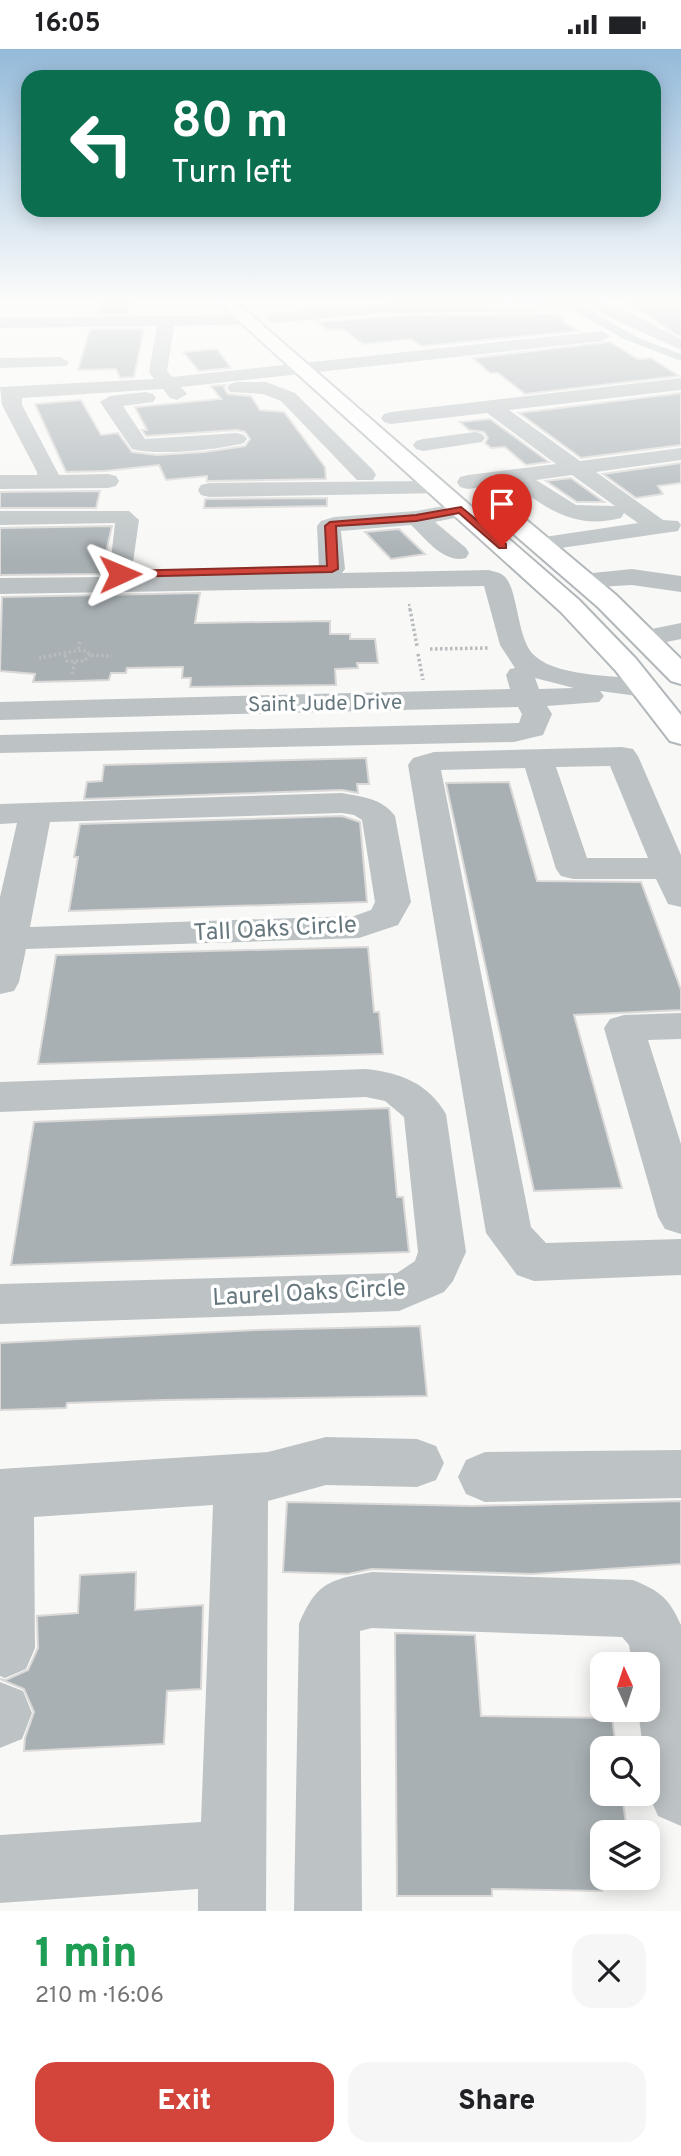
<!DOCTYPE html>
<html lang="en">
<head>
<meta charset="utf-8">
<style>
	:root { --surface:#fff; --page:#f6f6f6; --text:#202124; --muted:#757577; --accent:#d3453b }
	body { margin:0; font-family:Overpass,sans-serif; background:var(--page); color:var(--text); height:100vh; display:flex; flex-direction:column; font-size:26px; white-space:nowrap }
	* { box-sizing:border-box; margin:0 }
	p { font-size:23px; color:var(--muted) }
	.icon { flex:none; width:38px; height:38px; fill:none; stroke:currentColor; stroke-width:2; stroke-linecap:round; stroke-linejoin:round }
	.map { position:relative; height:1862px; overflow:hidden }
	.sheet { display:flex; flex-direction:column; background:var(--surface); flex:1 }
	.sheet>* { flex:none }
	.hud { position:absolute; left:21px; top:21px; width:640px; height:147px; border-radius:21px; box-shadow:0 4px 18px #0003; background:#0b6e4f; color:#fff; overflow:hidden }
	.needle { width:46px; rotate:357deg }
	.buttons { position:absolute; left:590px; top:1603px; display:grid; gap:14px }
	.buttons a { display:grid; place-items:center; width:70px; height:70px; border-radius:14px; background:var(--surface); box-shadow:0 4px 18px #0003; font-size:35px }
	.pin { position:absolute; display:grid; place-items:center; width:60px; height:60px; color:#fff; margin:-72px -30px; border-radius:50% 50% 50% 0; rotate:-45deg; box-shadow:0 0 7px #0007 }
	.pin .icon { rotate:45deg }
	.me { position:absolute; width:77px; margin:-38px; rotate:89deg; stroke-linejoin:round; filter:drop-shadow(0 0 5px #0008) }
	.turn { display:flex; align-items:center; gap:24px; height:147px; padding:0 35px; font-size:32px }
	.turn .icon { width:91px; height:91px; stroke-width:2.5 }
	.turn b { display:block; font-size:49px; line-height:60px }
	.round { display:grid; place-items:center; flex:none; width:74px; height:74px; border-radius:21px; background:var(--page) }
	.summary { display:flex; align-items:center; justify-content:space-between; height:119px; padding:0 35px }
	h1 { font-size:42px; font-weight:800; line-height:52px; color:#1e9e55 }
	.action { display:flex; gap:14px; margin-top:auto; padding:14px 35px }
	.action a { flex:1; height:80px; border-radius:21px; background:var(--accent); color:#fff; font-size:28px; font-weight:800; line-height:80px; text-align:center }
	.action a+a { background:var(--page); color:var(--text) }
	.status { display:flex; justify-content:space-between; align-items:center; height:49px; padding:0 35px; background:var(--surface); direction:ltr }
	.status svg { height:19px; fill:currentColor }
	.map>svg:first-child { display:block }
</style>
</head>
<body>
<div class="status"><b>16:05</b><svg viewBox="0 0 49 12"><path d="M0 12V9h3v3zM5 12V6h3v6zM10 12V3h3v9zM15 12V0h3v12zM26 1h20v11H26zM47 4h2v5h-2z"/></svg></div>
<div class="map">
<svg width="681" height="1862" viewBox="0 0 681 1862">
	<rect width="100%" height="100%" fill="#f8f8f6"/>
	<!-- water -->
	<path fill="#b6c4c6" d="M587,260L641,290L681,305V312L624,290L573,261Z"/>
	<!-- building -->
	<path fill="#a8b0b4" stroke="#dad9d8" stroke-width="2" d="M102,253H131L128,265H98Z
		M627,253H681V287L676,285Z
		M559,265L564,273L578,282L421,297L411,290L363,295L343,280L328,281L317,273L396,267Z
		M90,280H144L134,328L120,329L116,320L78,321Z
		M610,293L638,310L651,309L679,327L525,345L498,324H490L473,309Z
		M217,300L231,319L199,322L183,303Z
		M226,336L224,339L228,345L251,347L260,361L284,363L325,418L326,430L207,432V427L166,431L159,416L105,422L66,423L35,355L81,351L101,386L118,384L132,403L157,406L204,403L245,397L250,390L245,383L237,381L146,387L142,381H147L135,358L221,350L211,337Z
		M681,344V396L581,409L519,364Z
		M490,370L549,413L526,416L505,398L491,399L485,394L488,389L484,383L469,381L460,373Z
		M681,414V434L658,437L663,445L636,449L603,425Z
		M571,429L604,453H577L546,432Z
		M100,442L96,459H0V443Z
		M327,449V457L204,459L205,450Z
		M112,477L101,525L0,526V479Z
		M399,480L425,505L391,510L365,483Z
		M200,544L195,574L330,572V585H350V590H375L378,614H357L358,619L335,620L336,636L190,638L191,629H182L183,618L127,619L126,624H111L109,631L78,632L33,633L35,625L0,622L2,548Z
		M366,709L369,735H357L358,744L342,741L84,750L87,733L102,732L104,716Z
		M509,733L537,832L641,833L681,941V961L574,966L622,1139L534,1142L446,734Z
		M342,767L360,773L367,853L69,862L78,808H74L80,775Z
		M368,898L374,963H379L383,1005L38,1015L56,906Z
		M389,1059L397,1148H403L409,1203L11,1216L34,1073Z
		M420,1277L427,1347L165,1351L67,1354L66,1359L0,1361V1294L256,1281Z
		M681,1452V1515L532,1525L372,1520L348,1525L283,1523L287,1453L472,1457Z
		M136,1523L135,1561L203,1556L201,1640L167,1642L164,1695L24,1702L25,1689L34,1663L24,1640L0,1630L6,1631L28,1621L38,1599L37,1567L78,1564L80,1526Z
		M395,1584L475,1586L481,1667L612,1669L616,1699H602V1745H622L627,1783H602V1842L492,1840V1847H397Z"/>
	<g fill="none" stroke-linecap="round" stroke-linejoin="round">
		<!-- major casing -->
		<g stroke="#b1b7ba" stroke-width="4">
			<path id="major" d="M218,253H236L579,551L636,610L681,666V695L670,692L616,622L561,563Z
				M486,442L494,444L616,546L681,610V635L671,632L598,558L478,454L475,449L478,444Z"/>
		</g>
		<!-- path-far1 -->
		<path stroke="#b8bcbe" stroke-width="2.5" stroke-dasharray="2 2" stroke-linecap="butt" d="M409,555L410,562"/>
		<!-- path -->
		<path stroke="#b8bcbe" stroke-width="3.5" stroke-dasharray="2.5 2.5" stroke-linecap="butt" d="M410,560L417,597
			M78,600L80,591
			M430,600L488,599
			M418,605L423,631
			M65,606L67,612H84L90,606
			M39,609C53,607 76,600 87,602L90,606L112,607
			M72,625L75,613"/>
		<!-- minor -->
		<path fill="#bdc3c5" fill-rule="evenodd" d="M601,253L622,260L681,290V301L596,262L387,264L273,274L265,269L273,264L387,254Z
			M247,266L255,271L253,275L174,277L167,322L172,328L602,282L611,287L602,292L181,338L187,345L177,351L170,349L163,340L22,349V356L59,426L108,425L116,427L119,432L116,437L108,439L0,440V426H37V423L2,356L0,338L154,330L149,323L157,277L0,279V269Z
			M60,308L69,313L66,317L0,319V309Z
			M681,329V341L509,361L580,412L681,399V411L596,423L663,471L678,472L681,476L678,482L540,502L531,500L528,495L531,490L638,474L624,464L621,469C575,481 547,460 512,434L468,440L460,438L457,433L460,428L468,426L556,415L487,364L391,375L384,373L381,369L384,365L391,363ZM572,426L615,457L576,456L536,431Z
			M237,333H266L295,344L373,421L376,426L373,431H357L281,352L263,345L230,343L227,339L230,335Z
			M146,343L153,345L156,349L153,353L123,357L145,390L237,384L244,386L247,390L244,394C218,401 158,407 132,400L100,353L110,347Z
			M475,383L482,385L485,389L482,393L423,402L416,400L413,396L416,392L423,390Z
			M436,432L444,434L447,439L444,444L209,448L201,446L198,441L201,436L209,434Z
			M461,454L469,456L473,461L469,466L435,473L466,499L469,504L466,509C444,515 426,490 411,476L341,482L345,520L342,524L489,521C494,523 500,523 504,527C519,540 516,591 535,607C561,630 622,625 655,633L659,639L655,645L645,648L600,642L604,647L599,653L547,657L552,665L543,686L514,693L0,704V686L519,674L522,665L518,658L0,671V653L510,640L506,626L510,620L515,619L500,596L484,537L0,545V529L109,528L115,474L0,476V462H129L139,471L131,527L322,524L319,520L317,477L321,472L334,468L416,462ZM535,629L574,639L539,640Z
			M632,520L681,527V543L632,536L582,539L573,536L569,531L573,526Z
			M681,574V590L647,597L637,595L633,589L637,583Z
			M622,698L633,700L638,707L681,806V858L668,855L656,830H573L561,827L556,820L525,719L441,721L531,1178L546,1194L681,1190V1226L534,1232L517,1226L486,1184L408,716L413,709L434,703ZM610,717L648,809H587L556,718Z
			M342,744C362,748 382,749 395,767L411,853L398,876L359,889L26,900L19,933L14,942L0,945V848L17,774L0,775V755ZM342,764L354,766L362,771L375,853L371,861L354,867L30,878L50,773Z
			M681,964V990L648,991L681,1095V1185L665,1180L658,1168L604,979L610,970L624,966Z
			M366,1020C401,1024 428,1034 446,1065L466,1203L453,1232L444,1243L399,1262L0,1275V1235L397,1224L415,1212L418,1203L404,1068L385,1052L366,1048L0,1063V1033Z
			M326,1388L417,1390L436,1397L444,1414L436,1431L417,1438L326,1436L268,1452L266,1862H198V1840L0,1854V1786L201,1773L213,1456L34,1468L35,1599L26,1620L5,1629L0,1627V1420L268,1403Z
			M681,1401V1449L485,1453L466,1445L458,1428L466,1411L485,1403Z
			M372,1523L633,1531C660,1542 669,1549 681,1576V1777L658,1767L648,1744V1699H643L638,1661H648V1615H632L629,1596L622,1588L372,1579L360,1582L362,1862H294L299,1575C317,1533 329,1531 372,1523Z
			M0,1633L23,1642L32,1664L22,1690L0,1699Z"/>
		<!-- major -->
		<use href="#major" fill="#fff" fill-rule="evenodd"/>
	</g>
	<!-- sky -->
	<linearGradient id="sky" x2="0" y2="1"><stop stop-color="#94bada"/><stop offset="0.49" stop-color="#fcfcfb"/><stop offset="1" stop-color="#fcfcfb" stop-opacity="0"/></linearGradient>
	<rect width="681" height="514" fill="url(#sky)"/>
	<!-- route -->
	<path fill="#d3453b" stroke="#892d26" stroke-width="2" d="M461,458L506,495V499H499L459,464L416,472L336,477L338,520L332,523L120,528L115,525L120,522L327,517L325,477L330,473L416,466Z"/>
	<g text-anchor="middle" stroke-width="7" stroke-linejoin="round" paint-order="stroke">
		<!-- far-street labels -->
		<g font-size="21" fill="#66777e" stroke="#fff">
			<text transform="translate(325 654) rotate(-1)" y="7">Saint Jude Drive</text>
		</g>
		<!-- street labels -->
		<g font-size="24" fill="#66777e" stroke="#fff">
			<text transform="translate(275 879) rotate(-3)" y="8">Tall Oaks Circle</text>
			<text transform="translate(309 1243) rotate(-3)" y="8">Laurel Oaks Circle</text>
		</g>
	</g>
</svg>
<div class="buttons">
<a><svg class="needle" viewBox="-14 -14 28 28"><path d="M0-13l5 13h-10z" fill="#e53935"/><path d="M0 13l5-13h-10z" fill="#757577"/></svg></a>
<a><svg class="icon" aria-label="search" viewBox="0 0 24 24"><circle cx="10" cy="10" r="6"/><path d="M15 15l6 6"/></svg></a>
<a><svg class="icon" aria-label="layers" viewBox="0 0 24 24"><path d="M12 4l9 5-9 5-9-5zM3 14l9 5 9-5"/></svg></a>
</div>
<div class="pin" style="left:502px;top:497px;background:#d93025"><svg class="icon" aria-label="arrive" viewBox="0 0 24 24"><path d="M6 21V4h12l-3 4 3 4H6"/></svg></div>
<svg class="me" style="left:120px;top:525px" viewBox="-20 -20 40 40"><path d="M0-17L14 15 0 8-14 15z" fill="#d3453b" stroke="#fff" stroke-width="4"/></svg>
<div class="hud">
<div class="turn"><svg class="icon" aria-label="left" viewBox="0 0 24 24"><path d="M17 20v-9H6M10 6l-5 5 5 5"/></svg><div><b>80 m</b>Turn left</div></div>
</div>
</div>
<section class="sheet">
<div class="summary"><div><h1>1 min</h1><p>210 m · 16:06</p></div><a class="round"><svg class="icon" aria-label="close" viewBox="0 0 24 24"><path d="M6 6l12 12M18 6L6 18"/></svg></a></div>
<div class="action"><a>Exit</a><a>Share</a></div>
</section>
</body>
</html>
